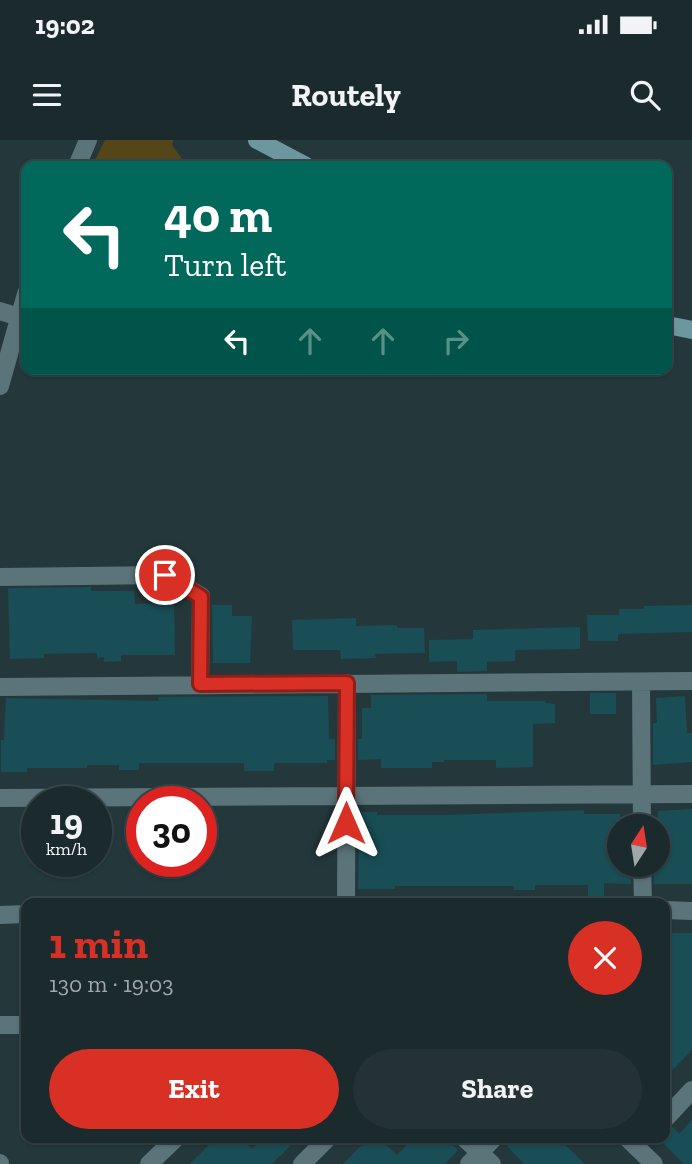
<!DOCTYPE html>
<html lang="en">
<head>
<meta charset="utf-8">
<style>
	:root { --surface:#1b2a2d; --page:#243235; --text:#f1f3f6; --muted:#a0a7aa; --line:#394649; --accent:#d93025 }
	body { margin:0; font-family:"Zilla Slab",serif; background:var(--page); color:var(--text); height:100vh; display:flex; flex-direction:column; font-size:26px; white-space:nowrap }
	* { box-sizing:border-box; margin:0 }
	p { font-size:23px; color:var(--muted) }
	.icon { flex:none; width:38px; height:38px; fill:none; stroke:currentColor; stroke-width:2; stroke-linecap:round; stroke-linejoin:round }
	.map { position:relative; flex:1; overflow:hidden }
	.drawer { position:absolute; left:21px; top:758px; width:649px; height:245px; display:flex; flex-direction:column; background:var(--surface); border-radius:14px; box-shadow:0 2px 5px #0004,0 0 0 2px var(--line) }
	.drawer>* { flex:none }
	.hud { position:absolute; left:21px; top:21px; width:651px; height:214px; border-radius:14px; box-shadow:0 2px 5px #0004,0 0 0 2px var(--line); background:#00695c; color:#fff; overflow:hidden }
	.needle { width:46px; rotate:12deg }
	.fabs { position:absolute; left:607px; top:674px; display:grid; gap:14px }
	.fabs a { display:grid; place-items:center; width:63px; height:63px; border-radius:50%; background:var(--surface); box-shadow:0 2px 5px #0004,0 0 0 2px var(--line); font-size:35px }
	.speed { position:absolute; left:21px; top:646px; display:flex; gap:14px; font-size:35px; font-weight:700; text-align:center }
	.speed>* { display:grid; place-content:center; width:91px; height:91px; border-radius:50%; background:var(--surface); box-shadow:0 2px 5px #0004,0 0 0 2px var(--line); line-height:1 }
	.speed small { font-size:18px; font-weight:400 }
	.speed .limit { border:10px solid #d22; background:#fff; color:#111 }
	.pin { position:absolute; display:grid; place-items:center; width:60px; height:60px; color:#fff; margin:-30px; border:4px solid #fff; border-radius:50%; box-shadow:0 2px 7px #0007 }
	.me { position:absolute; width:77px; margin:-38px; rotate:0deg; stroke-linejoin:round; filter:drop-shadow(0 0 5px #0008) }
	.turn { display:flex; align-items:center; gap:24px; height:147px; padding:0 28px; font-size:32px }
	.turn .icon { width:91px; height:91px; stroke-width:2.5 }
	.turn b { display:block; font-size:49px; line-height:60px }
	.lanes { display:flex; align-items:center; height:66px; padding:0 28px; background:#0003; justify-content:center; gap:35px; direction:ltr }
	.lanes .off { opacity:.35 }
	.round { display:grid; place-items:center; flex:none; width:74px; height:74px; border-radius:37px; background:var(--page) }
	.head { display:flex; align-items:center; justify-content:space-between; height:119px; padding:0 28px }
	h1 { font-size:42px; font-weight:700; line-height:52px; color:var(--accent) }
	.primary-button { display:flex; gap:14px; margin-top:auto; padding:14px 28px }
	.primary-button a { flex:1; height:80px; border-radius:42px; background:var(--accent); color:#fff; font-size:28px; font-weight:700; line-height:80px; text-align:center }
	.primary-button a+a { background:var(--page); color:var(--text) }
	.status { display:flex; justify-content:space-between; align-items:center; height:49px; padding:0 35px; background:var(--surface); direction:ltr }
	.status svg { height:19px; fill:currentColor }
	header { display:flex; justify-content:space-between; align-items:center; height:91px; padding:0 28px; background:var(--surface); font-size:32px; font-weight:700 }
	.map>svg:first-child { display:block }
</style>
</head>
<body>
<div class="status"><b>19:02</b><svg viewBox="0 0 49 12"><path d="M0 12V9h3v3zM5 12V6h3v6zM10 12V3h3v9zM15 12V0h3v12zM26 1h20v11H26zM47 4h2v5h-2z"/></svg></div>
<header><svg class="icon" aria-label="menu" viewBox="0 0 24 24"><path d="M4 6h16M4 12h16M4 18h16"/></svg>Routely<svg class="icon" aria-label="search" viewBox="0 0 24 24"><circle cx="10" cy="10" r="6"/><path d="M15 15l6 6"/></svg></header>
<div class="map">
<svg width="692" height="1024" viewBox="0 0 692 1024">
	<rect width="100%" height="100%" fill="#24383c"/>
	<!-- green -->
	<path fill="#55461a" d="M105,0H173L172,5L187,26H92Z"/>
	<!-- building -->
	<path fill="#194e56" d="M91,447V451H134L135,464L174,463L175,515H121V521L104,522V517L97,518V513L44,514V518L10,519L8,448Z
		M212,465H232V476H252L250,523H213Z
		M692,465V492L618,494V501H588L587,475H619V469H644V466Z
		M356,478V486L397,485V488H424L425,513L375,514L376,518L341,519L340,510H293L292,480Z
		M580,487V509L515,510V521L487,522V531L457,532V521L429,522V500L473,499V490Z
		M590,553H616V574H590Z
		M487,554V561H545V563L555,564V583L533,584V627L496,628V620H444V622H432V628H381V619L358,620V599H362V568H371V555Z
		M328,556L329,599H335V620H327V623H274V631H244V623H139V630H119V625H87V628H27V632H1V600H4L6,558L159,561L158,557Z
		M685,556L687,593H692V622L653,625V583H657L656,558Z
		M692,669V744H654L653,724H658V671Z
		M584,670V674H620V724H631V744L604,743V756H588V745H535V750H514V746H395V749H358L359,672H377V675H446Z
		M665,793H692V910L665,938Z
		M692,980V1024H684L659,999L665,998V993L673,987L679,994Z
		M216,998H240L252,1009L264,998H298L272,1024H190Z
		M369,998H378L397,1015L414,998H445L458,1010L445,1024H343Z
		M505,998H558L585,1024H524L504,1003Z"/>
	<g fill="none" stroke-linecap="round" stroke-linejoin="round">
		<!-- street -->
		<path stroke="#5a7479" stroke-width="18" d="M77,26L88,0
			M0,171L19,177
			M0,246L26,154
			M0,437L165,435L201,456L200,544
			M641,542L642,686
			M0,547L692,541
			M0,658L692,654
			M642,724L643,763
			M346,763L347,543
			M665,770L692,771
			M0,775L26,774
			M0,885H26
			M665,979L692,950
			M464,998L492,1024
			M627,998L654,1024
			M0,1023V1024
			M149,1024L176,998
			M302,1024L328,998
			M469,1024L494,998"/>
		<!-- secondary -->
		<path stroke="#6d979f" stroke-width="18" d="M257,0L306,26
			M667,185L692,190"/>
	</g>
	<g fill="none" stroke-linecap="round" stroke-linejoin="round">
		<!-- route casing -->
		<g stroke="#8d1f18" stroke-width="18">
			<path id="route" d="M165,435L201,457L200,544L347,543L346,683"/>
		</g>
		<!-- route -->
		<use href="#route" stroke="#d93025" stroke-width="12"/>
	</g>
</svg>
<div class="fabs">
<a><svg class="needle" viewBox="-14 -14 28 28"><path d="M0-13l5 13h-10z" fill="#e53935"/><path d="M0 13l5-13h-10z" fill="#a0a7aa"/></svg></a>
</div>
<div class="speed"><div>19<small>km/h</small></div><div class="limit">30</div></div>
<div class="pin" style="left:165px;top:435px;background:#d93025"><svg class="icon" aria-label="arrive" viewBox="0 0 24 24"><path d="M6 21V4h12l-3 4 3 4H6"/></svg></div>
<svg class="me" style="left:346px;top:683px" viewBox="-20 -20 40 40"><path d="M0-17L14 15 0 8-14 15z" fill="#d93025" stroke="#fff" stroke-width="4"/></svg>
<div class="hud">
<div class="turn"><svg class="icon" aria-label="left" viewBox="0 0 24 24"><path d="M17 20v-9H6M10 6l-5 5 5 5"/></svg><div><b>40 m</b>Turn left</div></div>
<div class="lanes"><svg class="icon" aria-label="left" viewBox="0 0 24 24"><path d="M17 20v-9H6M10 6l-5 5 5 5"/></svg><svg class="icon off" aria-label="ahead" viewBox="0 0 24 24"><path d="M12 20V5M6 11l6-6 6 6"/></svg><svg class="icon off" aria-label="ahead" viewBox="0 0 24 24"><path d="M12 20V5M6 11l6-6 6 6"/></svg><svg class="icon off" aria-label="right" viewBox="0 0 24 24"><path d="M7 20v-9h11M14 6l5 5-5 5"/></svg></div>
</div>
<section class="drawer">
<div class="head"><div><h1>1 min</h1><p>130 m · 19:03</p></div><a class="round" style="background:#d93025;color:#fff"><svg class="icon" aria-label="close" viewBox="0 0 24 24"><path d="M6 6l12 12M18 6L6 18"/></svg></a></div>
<div class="primary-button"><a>Exit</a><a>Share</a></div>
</section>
</div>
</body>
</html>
